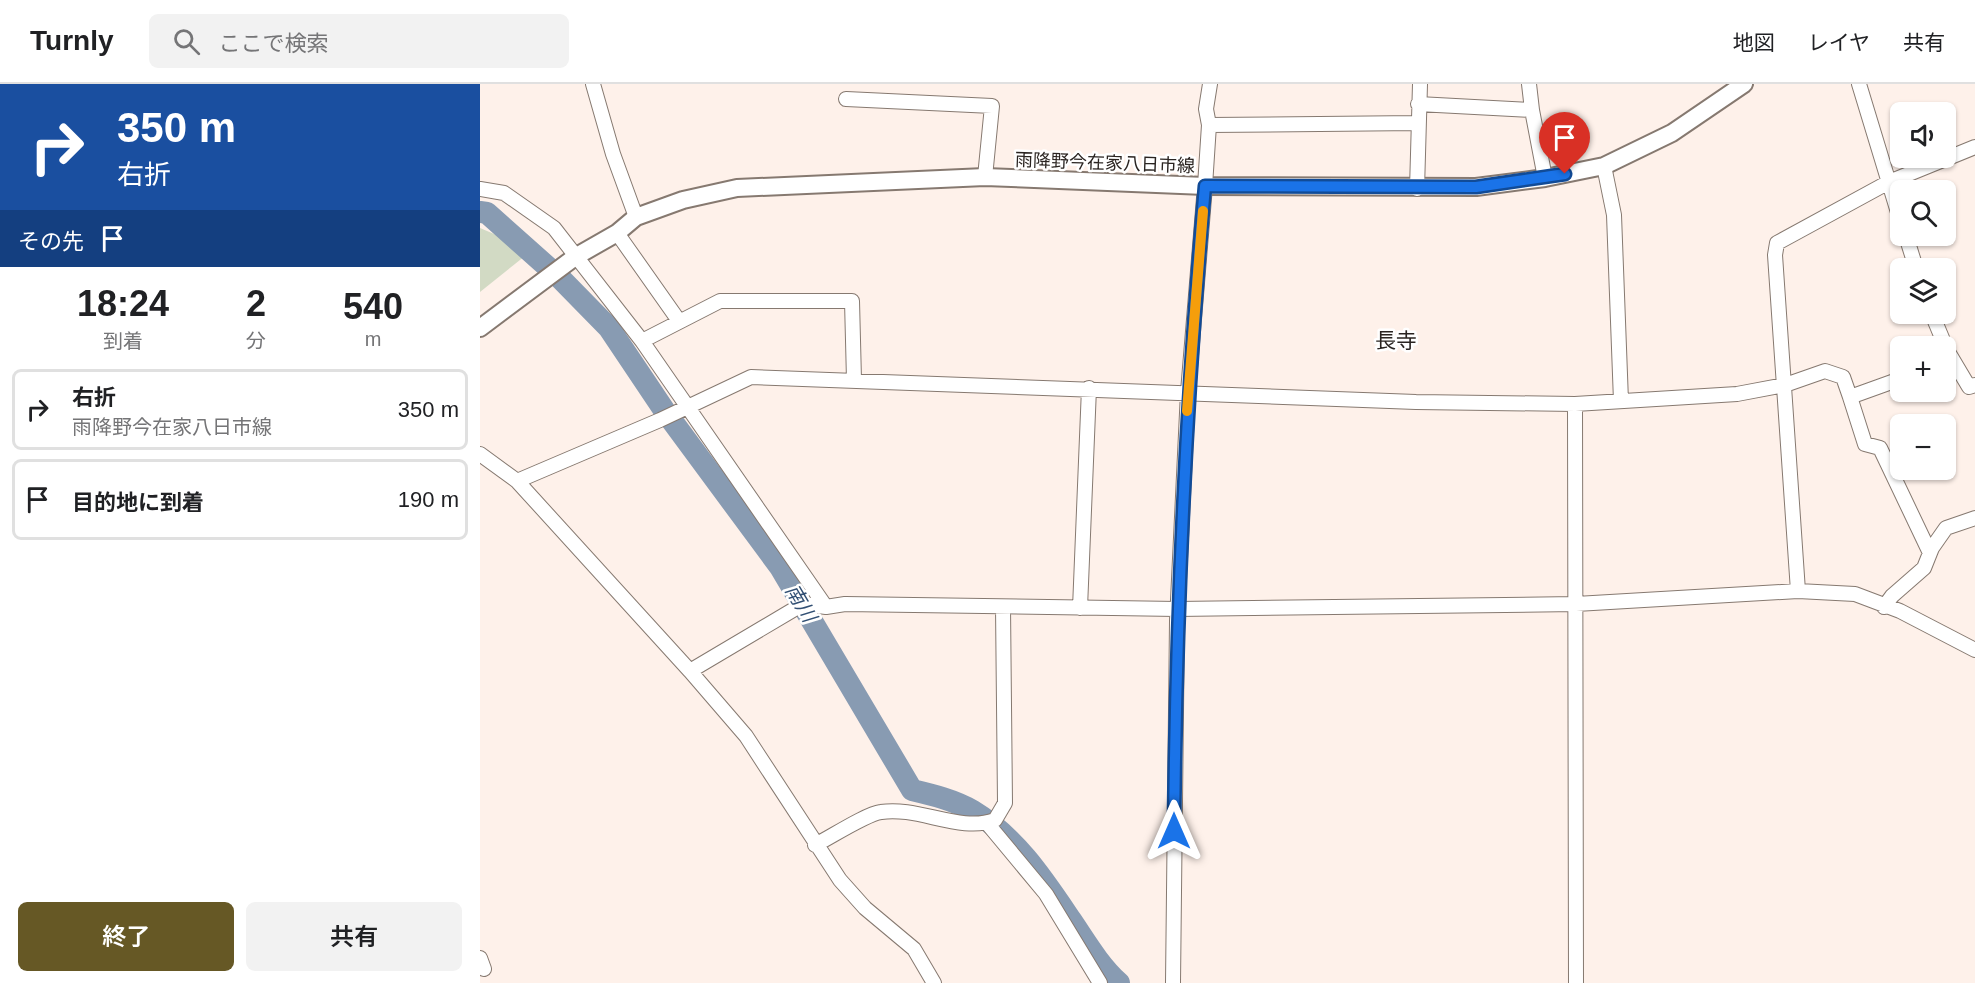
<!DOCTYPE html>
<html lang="ja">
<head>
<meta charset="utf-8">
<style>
	:root { --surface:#fff; --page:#f2f2f2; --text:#202124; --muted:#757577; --line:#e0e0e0; --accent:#665825 }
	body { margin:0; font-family:Helvetica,"Noto Sans JP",sans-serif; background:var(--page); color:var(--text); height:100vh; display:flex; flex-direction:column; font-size:22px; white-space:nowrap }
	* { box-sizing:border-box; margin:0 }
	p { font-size:20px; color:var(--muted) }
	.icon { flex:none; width:33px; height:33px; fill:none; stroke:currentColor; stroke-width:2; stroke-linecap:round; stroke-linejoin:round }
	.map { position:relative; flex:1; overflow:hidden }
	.panel { display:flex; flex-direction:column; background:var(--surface); width:480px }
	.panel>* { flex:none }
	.guide { background:#1a4fa0; color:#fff; overflow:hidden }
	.buttons { position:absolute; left:1410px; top:18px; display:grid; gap:12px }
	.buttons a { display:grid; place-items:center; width:66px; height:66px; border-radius:9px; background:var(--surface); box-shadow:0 2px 4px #0004; font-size:30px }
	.pin { position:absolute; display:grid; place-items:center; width:51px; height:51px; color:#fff; margin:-62px -26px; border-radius:50% 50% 50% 0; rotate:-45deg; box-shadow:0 0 6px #0007 }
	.pin .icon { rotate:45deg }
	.me { position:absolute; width:66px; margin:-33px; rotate:0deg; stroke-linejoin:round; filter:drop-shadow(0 0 4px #0008) }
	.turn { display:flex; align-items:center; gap:21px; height:126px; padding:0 18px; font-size:27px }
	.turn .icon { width:78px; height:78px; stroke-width:2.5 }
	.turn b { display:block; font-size:42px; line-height:51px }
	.then { display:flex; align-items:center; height:57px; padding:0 18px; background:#0003; gap:12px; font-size:22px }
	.eta { display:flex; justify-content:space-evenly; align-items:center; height:102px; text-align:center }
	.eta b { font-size:36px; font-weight:600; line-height:42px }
	.cta { display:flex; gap:12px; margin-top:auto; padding:12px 18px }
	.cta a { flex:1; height:69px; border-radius:9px; background:var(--accent); color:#fff; font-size:24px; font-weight:600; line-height:69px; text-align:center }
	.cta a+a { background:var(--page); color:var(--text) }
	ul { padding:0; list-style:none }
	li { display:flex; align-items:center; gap:18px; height:81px; margin:0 12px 9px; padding:0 6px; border:3px solid var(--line); border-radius:9px }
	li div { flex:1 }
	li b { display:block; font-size:22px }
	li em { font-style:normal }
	header { display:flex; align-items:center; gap:36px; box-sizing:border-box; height:84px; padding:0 30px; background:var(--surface); border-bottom:2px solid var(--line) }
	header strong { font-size:28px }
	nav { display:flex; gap:33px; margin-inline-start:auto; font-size:21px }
	.search { width:420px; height:54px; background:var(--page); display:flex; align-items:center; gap:15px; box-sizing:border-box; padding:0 21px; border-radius:9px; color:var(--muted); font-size:22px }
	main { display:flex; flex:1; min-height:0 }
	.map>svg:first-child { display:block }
</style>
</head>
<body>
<header>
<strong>Turnly</strong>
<div class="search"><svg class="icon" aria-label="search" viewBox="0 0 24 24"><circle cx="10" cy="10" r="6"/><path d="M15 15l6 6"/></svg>ここで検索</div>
<nav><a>地図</a><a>レイヤ</a><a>共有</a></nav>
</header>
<main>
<section class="panel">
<div class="guide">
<div class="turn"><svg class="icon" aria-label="right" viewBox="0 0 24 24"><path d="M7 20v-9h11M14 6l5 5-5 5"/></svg><div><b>350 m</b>右折</div></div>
<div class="then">その先<svg class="icon" aria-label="arrive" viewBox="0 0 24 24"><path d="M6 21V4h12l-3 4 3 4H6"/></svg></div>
</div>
<div class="eta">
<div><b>18:24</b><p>到着</p></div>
<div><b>2</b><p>分</p></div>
<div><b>540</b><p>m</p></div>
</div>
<ul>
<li><svg class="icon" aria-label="right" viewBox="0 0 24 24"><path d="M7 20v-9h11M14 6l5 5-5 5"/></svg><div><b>右折</b><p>雨降野今在家八日市線</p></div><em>350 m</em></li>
<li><svg class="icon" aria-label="arrive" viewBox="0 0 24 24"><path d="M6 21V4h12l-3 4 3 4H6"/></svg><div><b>目的地に到着</b></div><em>190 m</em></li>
</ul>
<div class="cta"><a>終了</a><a>共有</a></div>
</section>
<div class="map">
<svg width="1495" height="899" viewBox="0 0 1495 899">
	<rect width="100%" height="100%" fill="#fef1ea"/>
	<!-- green -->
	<path fill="#d2dac4" d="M0,144L35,159L45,172L0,208Z"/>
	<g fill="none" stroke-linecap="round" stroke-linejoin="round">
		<!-- stream -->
		<path stroke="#889bb2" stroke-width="4" d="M624,885L631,899"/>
		<!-- river -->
		<path stroke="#889bb2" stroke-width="22" d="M0,128L7,129L80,194L129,244L184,326L300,483L432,706C453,711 474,716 493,727C536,753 564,796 591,836C606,858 619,881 639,899"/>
		<!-- minor casing -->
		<g stroke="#867970" stroke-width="16">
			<path id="minor" d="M113,0L133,70L156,133
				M1049,0L1052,26L1065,94
				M1379,0L1420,135
				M366,15L512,22L505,93
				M938,20L1052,26
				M729,41L938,39
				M1124,82L1134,131L1141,317
				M0,105L24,109L74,144L162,257L346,523
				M937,105L940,0
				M137,149L199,237
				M1426,152L1436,184
				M1452,230L1467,266L1489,303L1495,301
				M162,257L240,217H372L374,296
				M1370,313L1385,360L1400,364L1450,469
				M1095,320L1096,899
				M0,370L37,397L210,587L266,652L360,796L385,824L434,865L454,899
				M37,397L180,336L271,293L936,318L1095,320L1257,310L1305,301L1345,287L1363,293L1370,313L1420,295
				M1318,507L1295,171L1297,159L1409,98L1495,63
				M1404,523L1412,512L1444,484L1452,464L1466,444L1495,434
				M600,524L609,304
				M210,587L323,520L346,523L365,520L697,525L1096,520L1318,507L1375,510L1420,527L1495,566
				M507,739L566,810L620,899
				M335,761C351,753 386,730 401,728C438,722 480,749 515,736L525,719L523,523
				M0,874L4,885
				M693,899L697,537L708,308L725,102L729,41L726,25L730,0"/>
		</g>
		<!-- major casing -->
		<g stroke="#867970" stroke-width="20">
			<path id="major" d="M0,244L95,173L137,149L156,133L203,116L257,104L505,93L725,102L996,103L1065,94L1124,82L1192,49L1264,0"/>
		</g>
		<!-- minor -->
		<use href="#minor" stroke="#fff" stroke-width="14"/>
		<!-- major -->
		<use href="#major" stroke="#fff" stroke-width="16"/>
	</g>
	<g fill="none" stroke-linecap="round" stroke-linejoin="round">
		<!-- route casing -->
		<g stroke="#114b97" stroke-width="15">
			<path id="route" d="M694,747C696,531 706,317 725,102L996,103L1085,90"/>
		</g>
		<!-- route -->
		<use href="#route" stroke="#1a73e8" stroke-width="10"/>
		<!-- slow -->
		<path stroke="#f59e0b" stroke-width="10" d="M707,327L723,127"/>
	</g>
	<g text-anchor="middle" stroke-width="5" stroke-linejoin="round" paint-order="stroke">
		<!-- street labels -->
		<g font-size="18" fill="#2a2421" stroke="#fff">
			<text transform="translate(625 79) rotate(2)" y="6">雨降野今在家八日市線</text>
		</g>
		<!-- water labels -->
		<g font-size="20" font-style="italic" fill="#314f73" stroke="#fff">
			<text transform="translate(321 519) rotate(59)" y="7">南川</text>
		</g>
		<!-- quarter labels -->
		<g font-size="21" fill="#2a2421" stroke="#fff">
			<text x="916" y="264">長寺</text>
		</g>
	</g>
</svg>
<div class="buttons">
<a><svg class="icon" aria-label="sound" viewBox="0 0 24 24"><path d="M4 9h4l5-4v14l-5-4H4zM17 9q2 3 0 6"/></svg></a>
<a><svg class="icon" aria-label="search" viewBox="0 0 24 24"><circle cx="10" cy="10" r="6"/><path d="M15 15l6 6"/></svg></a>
<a><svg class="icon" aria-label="layers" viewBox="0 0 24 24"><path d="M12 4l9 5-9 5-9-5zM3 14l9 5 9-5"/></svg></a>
<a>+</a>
<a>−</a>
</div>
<div class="pin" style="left:1085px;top:90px;background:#d93025"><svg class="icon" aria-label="arrive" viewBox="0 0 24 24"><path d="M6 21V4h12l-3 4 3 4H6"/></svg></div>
<svg class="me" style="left:694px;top:747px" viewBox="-20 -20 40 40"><path d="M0-17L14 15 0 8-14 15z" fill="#1a73e8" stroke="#fff" stroke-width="4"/></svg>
</div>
</main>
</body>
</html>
